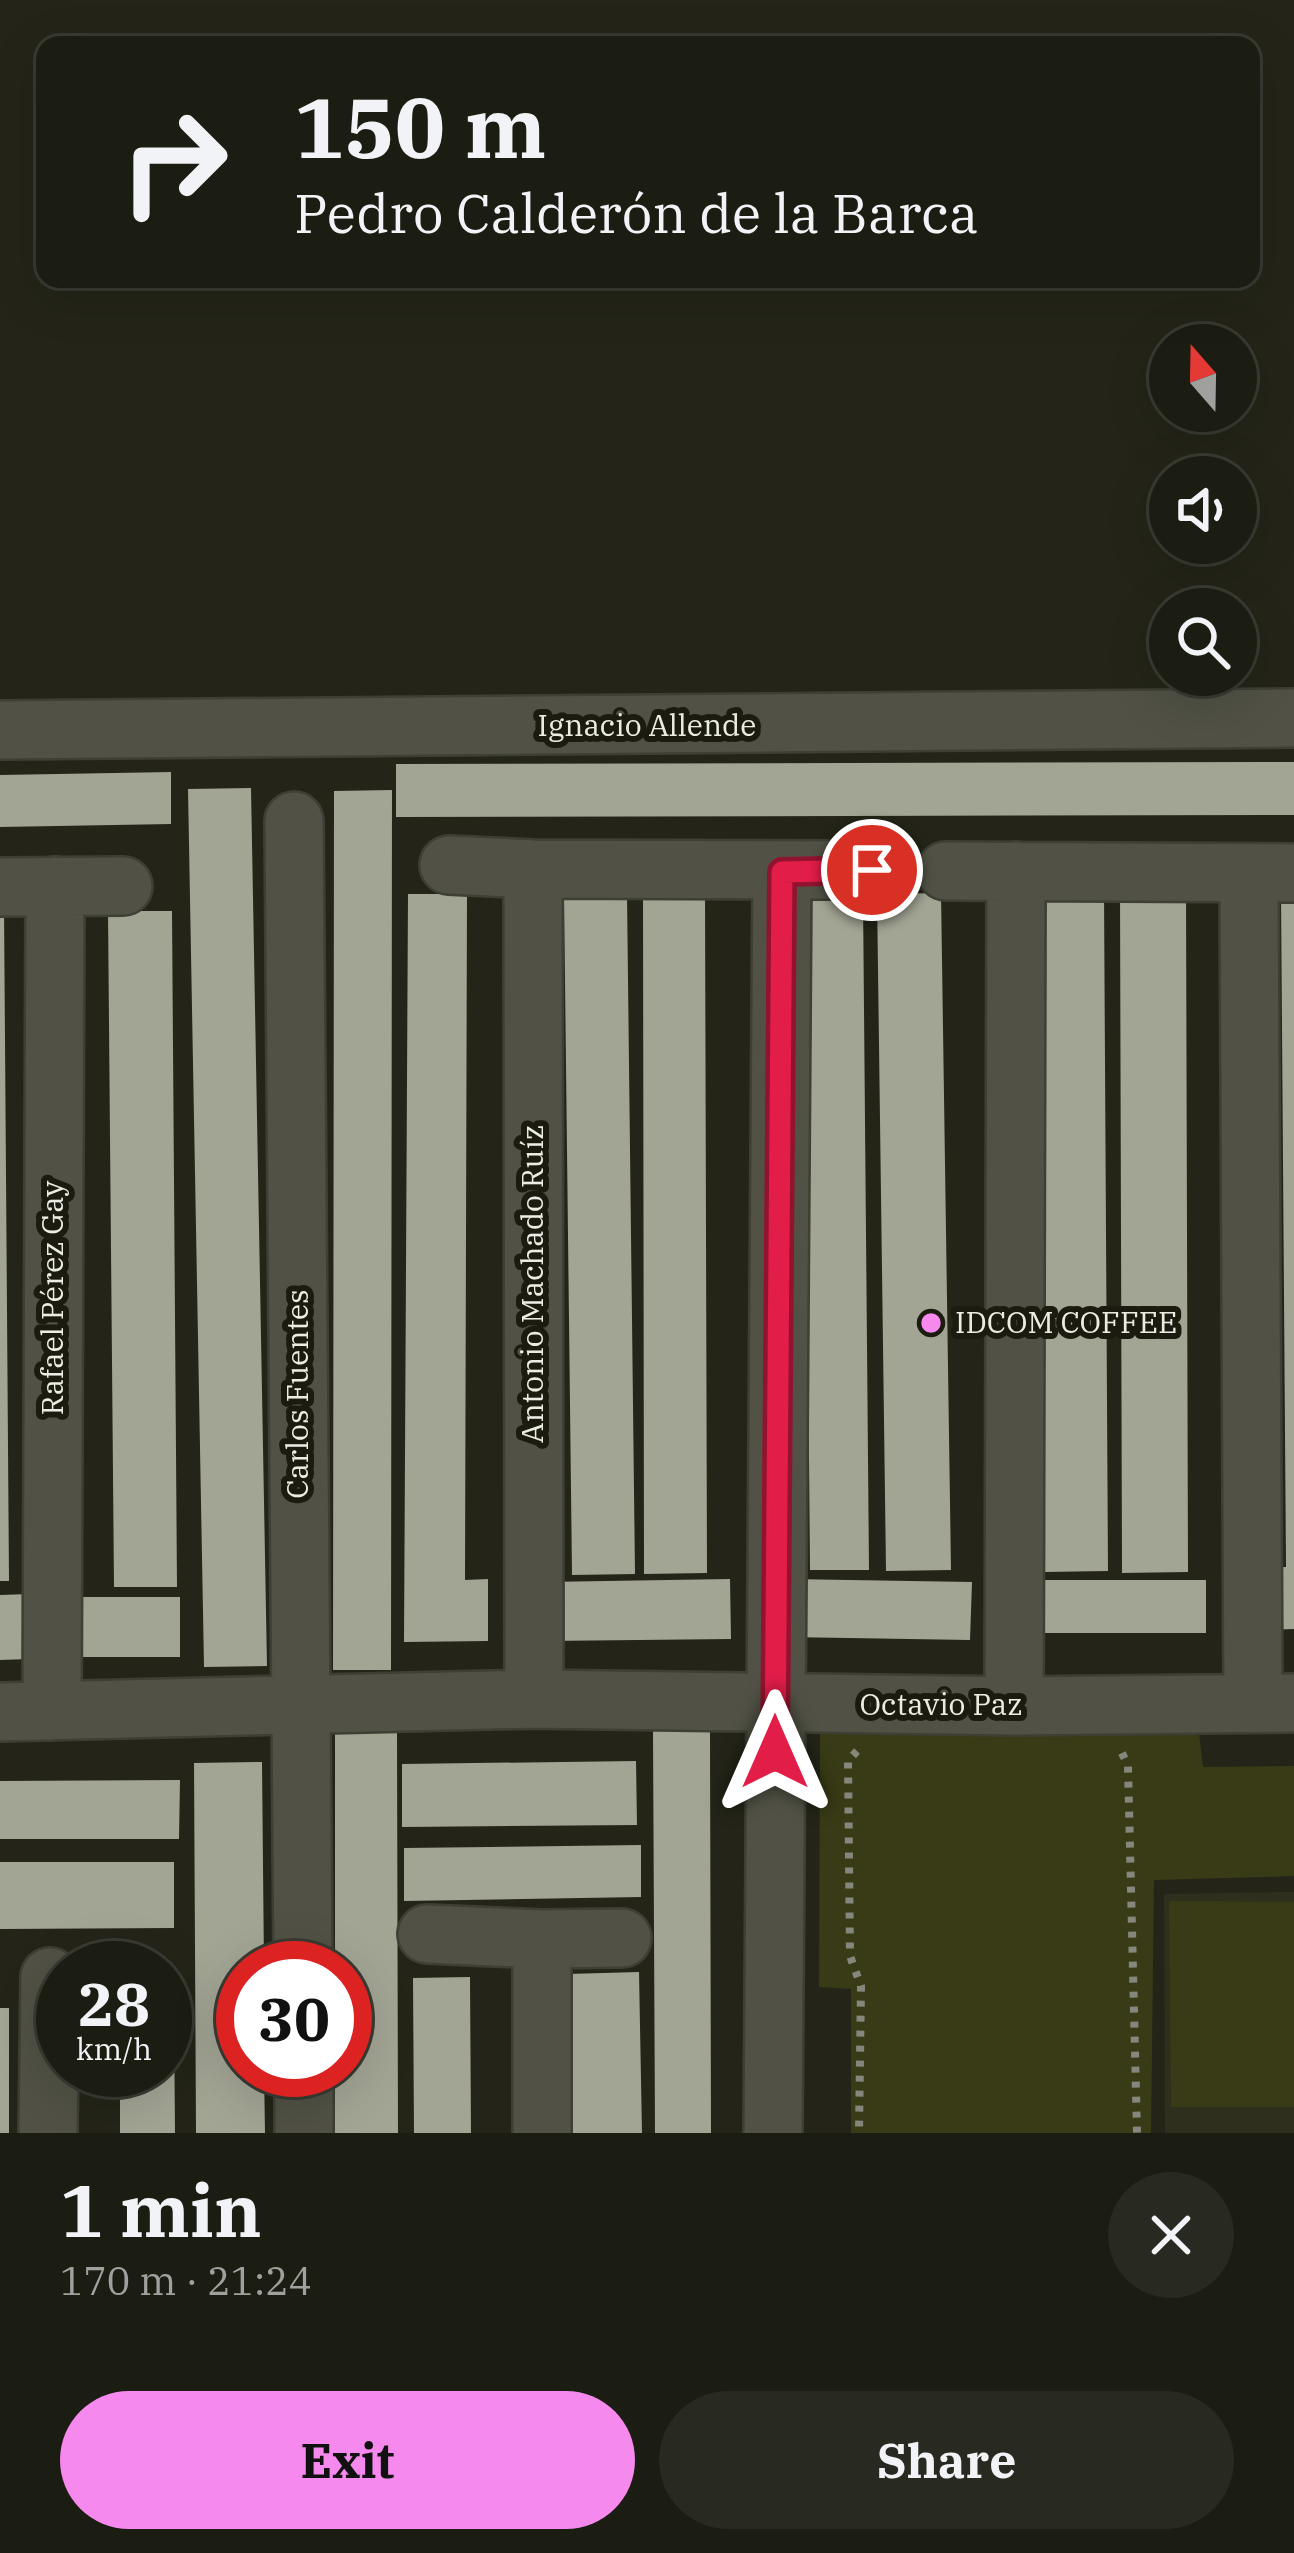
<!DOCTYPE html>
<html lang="en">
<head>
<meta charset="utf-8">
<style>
	:root { --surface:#1b1c12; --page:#282920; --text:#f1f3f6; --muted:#a0a19f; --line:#393a32; --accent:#f589ee }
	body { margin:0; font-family:"IBM Plex Serif",serif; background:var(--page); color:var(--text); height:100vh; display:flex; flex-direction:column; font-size:45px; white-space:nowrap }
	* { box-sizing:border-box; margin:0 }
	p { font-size:39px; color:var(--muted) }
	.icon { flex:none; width:66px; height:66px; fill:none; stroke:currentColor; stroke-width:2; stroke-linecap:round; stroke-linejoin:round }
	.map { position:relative; height:2133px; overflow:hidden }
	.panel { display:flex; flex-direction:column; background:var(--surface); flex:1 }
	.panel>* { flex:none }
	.top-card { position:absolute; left:36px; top:36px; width:1224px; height:252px; border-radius:24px; box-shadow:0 12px 48px #0002,0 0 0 3px var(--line); background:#1b1c12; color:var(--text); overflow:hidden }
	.needle { width:78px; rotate:340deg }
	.controls { position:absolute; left:1149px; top:324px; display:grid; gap:24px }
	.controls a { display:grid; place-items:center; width:108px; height:108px; border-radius:50%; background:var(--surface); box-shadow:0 12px 48px #0002,0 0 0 3px var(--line); font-size:60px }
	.speed { position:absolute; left:36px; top:1941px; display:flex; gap:24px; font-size:60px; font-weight:700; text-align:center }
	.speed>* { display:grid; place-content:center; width:156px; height:156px; border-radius:50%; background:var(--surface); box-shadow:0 12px 48px #0002,0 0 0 3px var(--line); line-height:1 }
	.speed small { font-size:30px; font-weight:400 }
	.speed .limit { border:18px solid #d22; background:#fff; color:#111 }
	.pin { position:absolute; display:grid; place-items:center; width:102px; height:102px; color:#fff; margin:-51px; border:6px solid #fff; border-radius:50%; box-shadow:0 3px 12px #0007 }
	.me { position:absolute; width:132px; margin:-66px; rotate:0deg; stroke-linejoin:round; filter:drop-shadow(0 0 9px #0008) }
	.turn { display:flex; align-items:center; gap:42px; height:252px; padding:0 60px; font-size:54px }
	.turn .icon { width:156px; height:156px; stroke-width:2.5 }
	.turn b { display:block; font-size:84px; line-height:102px }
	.round { display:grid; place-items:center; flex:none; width:126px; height:126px; border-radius:63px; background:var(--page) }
	.head { display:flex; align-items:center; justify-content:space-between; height:204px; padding:0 60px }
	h1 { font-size:72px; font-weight:700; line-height:90px }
	.cta { display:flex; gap:24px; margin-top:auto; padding:24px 60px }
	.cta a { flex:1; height:138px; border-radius:72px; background:var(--accent); color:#111; font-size:48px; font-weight:700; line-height:138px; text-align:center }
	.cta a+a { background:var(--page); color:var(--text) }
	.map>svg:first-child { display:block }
</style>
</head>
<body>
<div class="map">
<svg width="1294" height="2133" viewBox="0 0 1294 2133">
	<rect width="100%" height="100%" fill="#242518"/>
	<!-- built -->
	<path fill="#2e2f1c" d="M1294,1892V2133H1165L1164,1894Z"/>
	<!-- green -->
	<path fill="#393b16" d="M1199,1733L1203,1767L1294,1766V1876L1154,1880L1151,2133H851V1989L819,1987L820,1734Z
		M1169,1901L1294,1902V2107H1171Z"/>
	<!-- building -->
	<path fill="#a2a494" d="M1294,762V815L396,817V764Z
		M171,772V824L0,827V775Z
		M251,788L267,1666L204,1667L188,789Z
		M392,790L391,1670H333L334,791Z
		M1186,890L1188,1572L1122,1573L1120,891Z
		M643,892H705L707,1573L644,1574Z
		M1041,892H1104L1108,1571L1045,1572Z
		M941,893L951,1570L886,1571L877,894Z
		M1281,893H1294V1629L1264,1630V1567H1286Z
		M408,894H467L465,1580L488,1579V1641L404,1642Z
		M627,894L635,1574L572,1575L564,895Z
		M863,896L869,1570H810L804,897Z
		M0,905H4L9,1581H0Z
		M108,911H172L177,1587H114Z
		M730,1579L731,1639L545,1641L544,1582Z
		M788,1579L972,1582L970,1640L787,1637Z
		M1020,1580H1206V1633H1020Z
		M30,1594V1659L0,1660V1595Z
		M82,1597H180V1657H81Z
		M653,1731H710L711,2133H655Z
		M335,1733H397L398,2133H335V2070H345V1968H335Z
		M636,1761L637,1825L402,1827V1764Z
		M262,1762L264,1968H243V2070H264L265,2133H196L194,1763Z
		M180,1780L179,1839H0V1781Z
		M641,1845V1897L404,1901V1848Z
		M0,1862H174V1928L0,1929Z
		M639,1972L642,2133H569L567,1974Z
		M470,1977L471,2133H414L413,1978Z
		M165,2007H174L175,2133H120V2070H165Z
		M0,2008H9V2133H0Z"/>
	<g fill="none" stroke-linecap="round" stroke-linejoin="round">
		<!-- minor casing -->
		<g stroke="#3e3f35" stroke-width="62">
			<path id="minor" d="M0,730L1294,718
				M294,821L303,1968
				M449,865L533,869L873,870
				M533,869L534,1699
				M946,871L1294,873
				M1249,874L1253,1703
				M0,887L123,886
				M1014,1706L1016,871
				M52,1711L55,886
				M0,1712L534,1699L1014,1706L1294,1703
				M427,1934L542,1939V2133
				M542,1939L622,1938
				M304,2070V2133
				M48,2133L50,1977
				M773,2133L782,872"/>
		</g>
		<!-- path -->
		<path stroke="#85867c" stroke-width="8" stroke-dasharray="6 9" stroke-linecap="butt" d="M857,1751L848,1761L850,1956L861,1986L859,2133
			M1122,1753L1128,1766L1137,2133"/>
		<!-- minor -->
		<use href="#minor" stroke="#515245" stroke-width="57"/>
	</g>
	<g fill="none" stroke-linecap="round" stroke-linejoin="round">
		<!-- route casing -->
		<g stroke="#92132f" stroke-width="30">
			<path id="route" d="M775,1752L782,872L872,870"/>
		</g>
		<!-- route -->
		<use href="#route" stroke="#e11d48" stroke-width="21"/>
	</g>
	<!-- markers -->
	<circle fill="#f589ee" stroke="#1b1b0f" stroke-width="4.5" cx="931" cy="1323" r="12"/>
	<g text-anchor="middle" stroke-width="12" stroke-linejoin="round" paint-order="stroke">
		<!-- street labels -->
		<g font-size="30" fill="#ebece4" stroke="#1b1b0f">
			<text x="647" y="736">Ignacio Allende</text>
			<text transform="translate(533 1284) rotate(-90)" y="10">Antonio Machado Ruíz</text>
			<text transform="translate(53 1298) rotate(-90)" y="10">Rafael Pérez Gay</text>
			<text transform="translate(298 1394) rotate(-90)" y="10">Carlos Fuentes</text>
			<text x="941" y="1715">Octavio Paz</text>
		</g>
		<!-- poi labels -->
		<g font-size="30" fill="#ebece4" stroke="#1b1b0f" text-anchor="start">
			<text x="955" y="1333">IDCOM COFFEE</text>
		</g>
	</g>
</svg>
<div class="controls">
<a><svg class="needle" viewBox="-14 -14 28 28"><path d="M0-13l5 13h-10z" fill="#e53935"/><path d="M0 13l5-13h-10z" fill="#a0a19f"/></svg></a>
<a><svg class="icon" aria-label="sound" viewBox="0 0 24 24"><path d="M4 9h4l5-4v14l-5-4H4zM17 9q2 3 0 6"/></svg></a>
<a><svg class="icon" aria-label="search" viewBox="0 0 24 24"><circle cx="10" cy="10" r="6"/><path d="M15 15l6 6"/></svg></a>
</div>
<div class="speed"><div>28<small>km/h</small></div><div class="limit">30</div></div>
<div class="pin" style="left:872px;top:870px;background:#d93025"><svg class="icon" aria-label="arrive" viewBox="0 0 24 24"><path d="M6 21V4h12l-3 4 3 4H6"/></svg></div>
<svg class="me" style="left:775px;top:1752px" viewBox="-20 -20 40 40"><path d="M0-17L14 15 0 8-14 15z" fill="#e11d48" stroke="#fff" stroke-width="4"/></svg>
<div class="top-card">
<div class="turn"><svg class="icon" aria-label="right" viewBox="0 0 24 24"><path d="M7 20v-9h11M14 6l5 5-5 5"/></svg><div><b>150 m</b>Pedro Calderón de la Barca</div></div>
</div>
</div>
<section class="panel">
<div class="head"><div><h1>1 min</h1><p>170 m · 21:24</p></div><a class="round"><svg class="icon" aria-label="close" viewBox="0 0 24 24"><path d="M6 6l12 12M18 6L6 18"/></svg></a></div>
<div class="cta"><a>Exit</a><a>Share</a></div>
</section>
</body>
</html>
